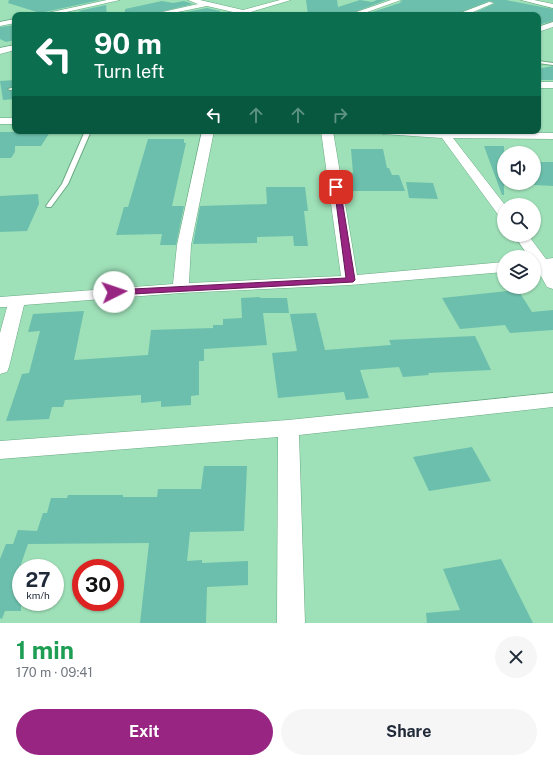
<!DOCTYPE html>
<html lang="en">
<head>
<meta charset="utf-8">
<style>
	:root { --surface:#fff; --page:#f6f6f7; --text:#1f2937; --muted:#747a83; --accent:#982582 }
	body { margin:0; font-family:"Public Sans",sans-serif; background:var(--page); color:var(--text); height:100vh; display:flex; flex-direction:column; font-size:15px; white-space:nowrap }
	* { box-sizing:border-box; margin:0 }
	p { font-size:13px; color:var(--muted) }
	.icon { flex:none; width:22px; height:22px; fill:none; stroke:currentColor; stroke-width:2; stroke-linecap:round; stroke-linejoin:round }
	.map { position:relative; height:623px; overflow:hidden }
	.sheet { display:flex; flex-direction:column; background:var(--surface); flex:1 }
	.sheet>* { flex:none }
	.banner { position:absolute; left:12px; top:12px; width:529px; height:122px; border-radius:8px; box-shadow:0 1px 3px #0004; background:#0b6e4f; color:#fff; overflow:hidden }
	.controls { position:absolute; left:497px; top:146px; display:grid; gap:8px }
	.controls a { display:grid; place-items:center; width:44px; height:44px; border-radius:50%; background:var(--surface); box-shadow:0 1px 3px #0004; font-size:20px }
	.speed { position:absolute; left:12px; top:559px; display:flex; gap:8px; font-size:20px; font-weight:700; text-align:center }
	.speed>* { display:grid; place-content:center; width:52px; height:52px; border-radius:50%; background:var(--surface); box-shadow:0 1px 3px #0004; line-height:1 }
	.speed small { font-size:10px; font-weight:400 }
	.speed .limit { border:6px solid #d22; background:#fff; color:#111 }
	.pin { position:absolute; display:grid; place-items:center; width:34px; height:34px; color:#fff; margin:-17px; border-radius:8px; box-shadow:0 2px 6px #0006 }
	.me { position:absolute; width:44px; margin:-22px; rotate:86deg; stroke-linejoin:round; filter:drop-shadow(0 0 3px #0008) }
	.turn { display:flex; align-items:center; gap:14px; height:84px; padding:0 16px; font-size:18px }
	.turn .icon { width:52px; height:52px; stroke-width:2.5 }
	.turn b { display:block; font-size:28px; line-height:34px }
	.lanes { display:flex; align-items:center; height:38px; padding:0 16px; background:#0003; justify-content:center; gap:20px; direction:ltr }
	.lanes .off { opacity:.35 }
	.round { display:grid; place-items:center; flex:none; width:42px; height:42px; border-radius:21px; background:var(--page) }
	.summary { display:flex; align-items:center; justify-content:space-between; height:68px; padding:0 16px }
	h1 { font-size:24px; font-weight:700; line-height:30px; color:#1e9e55 }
	.primary-button { display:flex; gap:8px; margin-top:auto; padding:8px 16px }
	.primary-button a { flex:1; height:46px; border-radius:24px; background:var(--accent); color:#fff; font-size:16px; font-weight:700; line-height:46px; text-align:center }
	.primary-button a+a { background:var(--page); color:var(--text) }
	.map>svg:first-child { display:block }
</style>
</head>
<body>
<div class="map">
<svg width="553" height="623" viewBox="0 0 553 623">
	<rect width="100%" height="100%" fill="#9ee0b8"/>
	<!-- building -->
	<path fill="#6cbfac" d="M9,0H100L40,13L8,3Z
		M306,0H337L338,7L360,0L372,2L377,0H386L347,15H308Z
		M402,0H506L553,9V21L538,25V15H470L495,3L489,1L454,15H363L400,3Z
		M162,1L173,3L184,1L193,4L148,15H125V9Z
		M106,5L107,15H93L78,11Z
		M207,8L220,11V15H170Z
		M15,25V40L6,42L0,39V27Z
		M553,66V80H538V69Z
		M15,80V86L7,89L10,91H15V99L3,100L0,81Z
		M0,132H50L41,146H15V152L11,158H0Z
		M148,139H184V143H186L172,206H184L176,245H160L162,234L116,235L124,207H128Z
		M484,146H504V195H502Z
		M351,149H383L387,168H389L392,175H399L405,191H344L341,173H353Z
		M534,162H553V186L534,185Z
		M406,182L433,183L438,199L409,198Z
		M266,187H305L308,211H304L308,246H294L293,236L257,237V243L193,244L200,206L267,204Z
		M38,194L39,204L27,231L0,232V196Z
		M518,290L532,312L553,310V330L510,333L505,325L460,329L442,298Z
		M260,297V298H287L289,313H263L267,345L204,349V361H199V395L191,396V405L161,407V401L141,403V395L65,400L63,407H52L49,419L6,421L22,374L29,373L40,331L28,332L33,314L84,311L74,360L148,355L151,330L213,328V325H223V319L242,318L241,298Z
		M316,313L325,350L391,345L389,340L475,336L491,370L428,373L429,375L403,377L399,367L360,370L369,398L346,400L344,392L278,398L272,353L297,351L290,314Z
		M472,447L491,481L429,491L413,457Z
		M204,466H247L244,531L190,532L187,561L202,560V563L248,561V585L207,587L206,623H140L149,543L28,544L13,587L21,588V611H5L2,619L0,618V559L6,544H13L18,530L37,531L43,513H47L51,498H67L68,495H123V497H157L158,489H201Z
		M501,559L533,623H427L426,613L460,610L443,569Z"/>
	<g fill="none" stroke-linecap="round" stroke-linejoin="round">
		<!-- service casing -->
		<g stroke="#6aaa84" stroke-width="2">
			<path id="service" d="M538,61L553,63V65L538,63Z
				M15,87V89L10,90L8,89Z
				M85,131H91L68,184L51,207H47L46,206L62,184Z"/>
		</g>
		<!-- minor casing -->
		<g stroke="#6aaa84" stroke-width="1">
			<path id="minor" d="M107,0H120L53,15H38Z
				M188,0H200L243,10L280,0H291L251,12L259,15H246L207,6L163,15H149L198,4Z
				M391,0H401L359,15H348Z
				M521,0H534L553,4V8Z
				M489,2L494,3L466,15H455Z
				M15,19V23L0,26V22Z
				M553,22V27L538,32V27Z
				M15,45V50L0,54V48Z
				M538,82H553V88H538Z
				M0,118H15V124H0Z
				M202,131H214L191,245L189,283L341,276L321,131H333L357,275L504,262V272L350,285L181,293L24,305L9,367L7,372L0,374V333L7,307H0V297L173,284L177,245Z
				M377,131L553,133V139L453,138L505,205L504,217L499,216L442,138L383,134Z
				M514,235H528L546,259L553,258V289L547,287L537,269L534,270V257H529Z
				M553,393V407L299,435L305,623H277L278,437L0,459V441L288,420Z"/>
		</g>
		<!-- service -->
		<use href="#service" fill="#fff" fill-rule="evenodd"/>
		<!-- minor -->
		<use href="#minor" fill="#fff" fill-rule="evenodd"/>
	</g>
	<!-- route -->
	<path fill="#982582" stroke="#631854" d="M334,186L340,187L355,280L353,282L114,295L109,292L114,290L346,278Z"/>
</svg>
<div class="controls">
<a><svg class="icon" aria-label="sound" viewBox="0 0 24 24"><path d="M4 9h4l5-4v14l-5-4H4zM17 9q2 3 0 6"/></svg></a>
<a><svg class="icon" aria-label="search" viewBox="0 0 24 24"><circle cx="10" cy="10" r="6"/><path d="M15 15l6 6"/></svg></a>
<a><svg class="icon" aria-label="layers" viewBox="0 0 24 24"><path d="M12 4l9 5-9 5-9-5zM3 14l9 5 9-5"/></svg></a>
</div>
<div class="speed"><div>27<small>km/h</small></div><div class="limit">30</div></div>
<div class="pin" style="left:336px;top:187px;background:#d93025"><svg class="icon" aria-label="arrive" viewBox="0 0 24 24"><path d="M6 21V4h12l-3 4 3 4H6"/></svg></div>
<svg class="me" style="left:114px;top:292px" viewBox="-20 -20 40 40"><circle r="19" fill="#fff"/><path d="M0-13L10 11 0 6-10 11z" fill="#982582"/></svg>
<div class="banner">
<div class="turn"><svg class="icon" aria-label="left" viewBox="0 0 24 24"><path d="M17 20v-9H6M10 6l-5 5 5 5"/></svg><div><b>90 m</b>Turn left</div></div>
<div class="lanes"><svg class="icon" aria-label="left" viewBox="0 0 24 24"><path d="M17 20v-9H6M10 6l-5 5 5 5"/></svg><svg class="icon off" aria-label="ahead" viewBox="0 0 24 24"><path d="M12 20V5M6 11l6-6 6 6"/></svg><svg class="icon off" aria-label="ahead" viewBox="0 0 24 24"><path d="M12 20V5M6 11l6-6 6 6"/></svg><svg class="icon off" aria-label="right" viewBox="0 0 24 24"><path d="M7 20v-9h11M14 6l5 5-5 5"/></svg></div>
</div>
</div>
<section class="sheet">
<div class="summary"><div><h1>1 min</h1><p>170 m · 09:41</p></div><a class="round"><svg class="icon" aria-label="close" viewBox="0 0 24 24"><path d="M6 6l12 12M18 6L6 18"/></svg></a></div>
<div class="primary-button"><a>Exit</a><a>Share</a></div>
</section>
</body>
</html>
